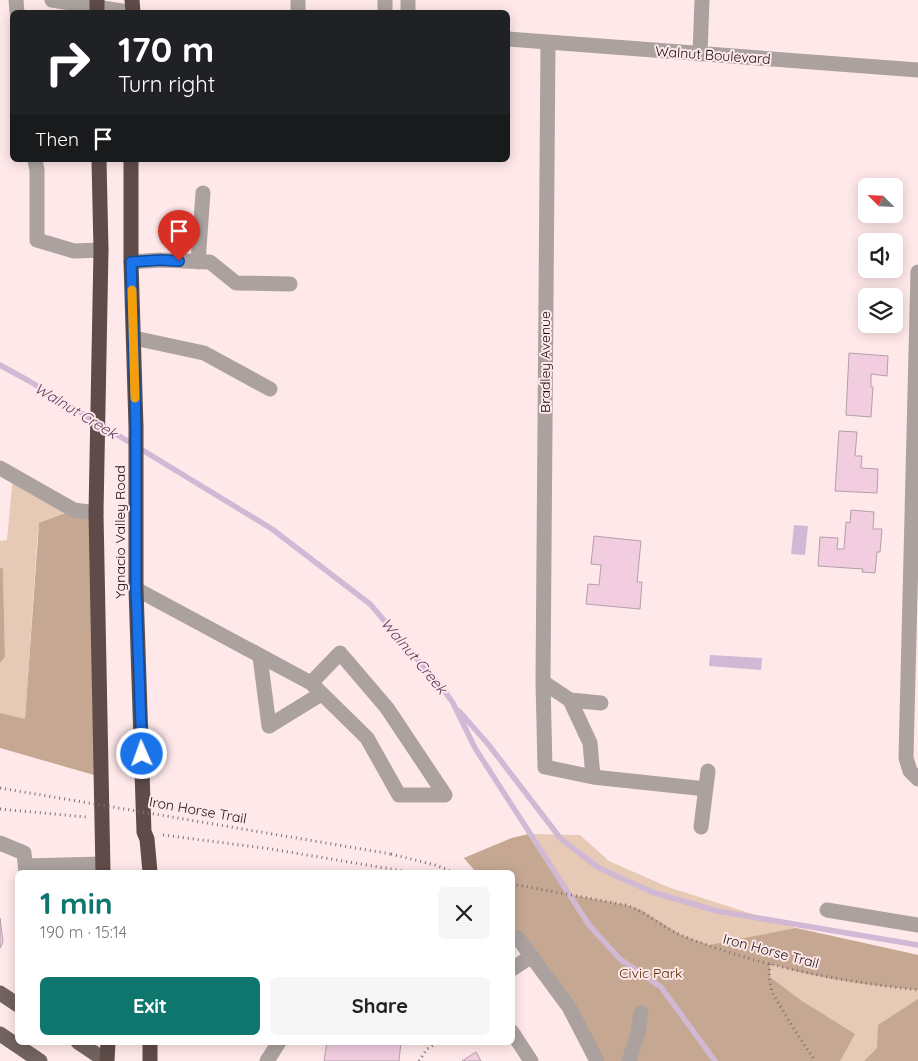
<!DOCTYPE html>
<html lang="en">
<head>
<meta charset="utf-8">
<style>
	:root { --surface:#fff; --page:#f6f6f6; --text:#222; --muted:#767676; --accent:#0f766e }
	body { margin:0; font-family:Quicksand,sans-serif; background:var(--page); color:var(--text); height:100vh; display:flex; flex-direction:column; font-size:19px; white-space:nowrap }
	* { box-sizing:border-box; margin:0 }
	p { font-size:16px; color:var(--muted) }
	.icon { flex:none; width:28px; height:28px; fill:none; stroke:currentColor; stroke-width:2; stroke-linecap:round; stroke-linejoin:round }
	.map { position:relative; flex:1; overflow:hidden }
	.sheet { position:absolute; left:15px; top:870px; width:500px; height:175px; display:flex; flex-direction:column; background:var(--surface); border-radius:8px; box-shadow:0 2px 12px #0003 }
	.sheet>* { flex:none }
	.guide { position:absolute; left:10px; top:10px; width:500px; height:152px; border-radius:8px; box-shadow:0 2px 12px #0003; background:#202124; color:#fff; overflow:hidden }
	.needle { width:32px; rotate:294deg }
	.controls { position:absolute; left:858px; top:178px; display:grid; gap:10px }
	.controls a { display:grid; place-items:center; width:45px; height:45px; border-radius:8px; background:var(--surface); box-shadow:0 2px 12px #0003; font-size:25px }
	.pin { position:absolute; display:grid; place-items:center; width:42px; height:42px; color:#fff; margin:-51px -21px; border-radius:50% 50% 50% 0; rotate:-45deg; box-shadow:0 0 5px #0007 }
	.pin .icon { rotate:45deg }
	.me { position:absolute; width:55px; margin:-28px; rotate:358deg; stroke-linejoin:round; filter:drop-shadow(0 0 4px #0008) }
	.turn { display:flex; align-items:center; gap:18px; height:105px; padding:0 25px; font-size:22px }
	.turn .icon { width:65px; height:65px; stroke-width:2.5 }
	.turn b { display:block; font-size:35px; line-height:42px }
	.then { display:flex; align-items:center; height:48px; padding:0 25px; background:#0003; gap:10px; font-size:19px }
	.round { display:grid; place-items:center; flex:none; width:52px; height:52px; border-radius:8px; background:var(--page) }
	.overview { display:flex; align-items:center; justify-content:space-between; height:85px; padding:0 25px }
	h1 { font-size:30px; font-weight:700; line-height:38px; color:var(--accent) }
	.action { display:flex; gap:10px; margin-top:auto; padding:10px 25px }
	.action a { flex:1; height:58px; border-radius:8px; background:var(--accent); color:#fff; font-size:20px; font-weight:700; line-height:58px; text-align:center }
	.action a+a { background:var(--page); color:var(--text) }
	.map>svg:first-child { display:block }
</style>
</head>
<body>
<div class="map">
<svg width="918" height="1061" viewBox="0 0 918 1061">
	<rect width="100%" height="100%" fill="#ffe8ea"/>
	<!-- green -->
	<path fill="#e6cab6" d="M13,475L74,510L38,528L25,720L0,713V663L5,657L3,569L0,567V541L7,540Z
		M529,834L580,835L609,861L668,887L796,928L918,955V1061H597L513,928L512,872H476L464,858L512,838Z"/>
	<!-- forest -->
	<path fill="#c6a892" d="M74,510L96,513L101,777L0,748V713L25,719L39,523Z
		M0,567L3,569L5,657L0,663Z
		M529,834L566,894L626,905L641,910L681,935L709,945L796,928L918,955V990C868,985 818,979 770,964V977L802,1001L855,1034L840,1061H597L513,928L512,872H476L464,858L512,838Z
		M918,999V1061H864L877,1048L878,1025Z"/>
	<!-- water -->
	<path fill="#d1b8d4" d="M794,525L808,526L805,555L791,554Z
		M710,655L762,658L761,670L709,666Z"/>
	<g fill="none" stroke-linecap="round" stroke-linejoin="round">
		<!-- stream -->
		<path stroke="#d1b8d4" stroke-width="5.5" d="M0,365L29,381L272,529L370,604L443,689L453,703L475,748L589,925L620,959L661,987L715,1061
			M459,711L488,744L561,839L599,868L652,892L717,911L918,945"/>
	</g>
	<!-- building -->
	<path fill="#f1cddf" stroke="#b3a0aa" d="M849,353L888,356L887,376L871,374V387H873L871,417L846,415Z
		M839,431L857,432L855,456H862L861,468L878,469L877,493L835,491Z
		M851,510L874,512L873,529H882L880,552H877L875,573L862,572L863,569L818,566L820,537L838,538L837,549H844L846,522L850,523Z
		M594,536L641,541L637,582H642L640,609L586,604L588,584L599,585L601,565L591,564Z
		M0,918L3,942L0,948Z
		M327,1042H401L399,1061H324Z
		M476,1052L481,1061H462Z"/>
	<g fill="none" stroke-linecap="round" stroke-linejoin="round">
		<!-- path -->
		<path stroke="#7f7072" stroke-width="3" stroke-dasharray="1 4" stroke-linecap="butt" d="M0,809L86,817
			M163,835L271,849L409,872
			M391,854L435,865L453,872
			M512,884L626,905C647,912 663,928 683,936C759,966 837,981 918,990
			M770,964L769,977L772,992L792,1026L815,1061
			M419,1061L427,1049L438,1042"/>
		<!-- minor -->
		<path stroke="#aba29f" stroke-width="15" d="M16,0L17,12
			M52,0L128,12
			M298,0V12
			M385,12V0
			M408,12V0
			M508,39L918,70
			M548,42L543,682L545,767L593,777L706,789
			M700,54L702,0
			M35,160L37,170V240L74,251L101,250
			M131,262L160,260L210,262L236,283L290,284
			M198,262L203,193
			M918,272L906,758L910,771L918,779
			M134,338L204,353L270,389
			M0,468L74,510L96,513
			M136,589L311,683L340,653L387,708L445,795H399L367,738L311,683
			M260,657L269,726L321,694
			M543,682L570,700L590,743L593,777
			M570,700L601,703
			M701,827L708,771
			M0,843L24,853L26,872
			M25,866L102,864
			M827,910L918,925
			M518,938L569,1007L597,1061
			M512,969L532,956
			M512,1032L531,1061
			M267,1061L279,1042
			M629,1061L638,1033L641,1013"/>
		<!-- major -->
		<path stroke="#73635f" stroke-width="15" d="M0,993L18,1005
			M0,1034L40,1061
			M78,1042L106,1061"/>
		<!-- highway -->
		<path stroke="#5f4c48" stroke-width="15" d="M132,0L133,12
			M97,12V0
			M99,160L101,250L96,513L103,872
			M131,160V262L136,427V589L144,832L147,839L150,872
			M107,1061L108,1042
			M150,1061V1042"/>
		<!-- path-bridge -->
		<path stroke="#7f7072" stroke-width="3" stroke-dasharray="1 4" stroke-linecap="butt" d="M0,788L391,854"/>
	</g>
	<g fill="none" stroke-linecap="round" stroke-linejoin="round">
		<!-- route casing -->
		<g stroke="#114b97" stroke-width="12">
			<path id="route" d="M142,754L136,589V427L131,262L160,260L179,261"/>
		</g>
		<!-- route -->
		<use href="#route" stroke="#1a73e8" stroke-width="9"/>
		<!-- slow -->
		<path stroke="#f59e0b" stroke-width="9" d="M132,290L135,398"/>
	</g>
	<g text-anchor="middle" stroke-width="4" stroke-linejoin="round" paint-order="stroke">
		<!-- street labels -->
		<g font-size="14" fill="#160e0f" stroke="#ffe8ea">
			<text transform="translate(713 55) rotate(4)" y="5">Walnut Boulevard</text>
			<text transform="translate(545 362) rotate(-90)" y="5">Bradley Avenue</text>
			<text transform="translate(120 532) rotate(-90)" y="5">Ygnacio Valley Road</text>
			<text transform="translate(198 810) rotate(10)" y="5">Iron Horse Trail</text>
			<text transform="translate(771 951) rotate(15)" y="5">Iron Horse Trail</text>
		</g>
		<!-- park labels -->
		<g font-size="14" fill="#542b05" stroke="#ffe8ea">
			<text x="651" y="978">Civic Park</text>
		</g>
		<!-- water labels -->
		<g font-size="15" font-style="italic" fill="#5e3c62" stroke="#ffe8ea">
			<text transform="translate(76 411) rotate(31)" y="5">Walnut Creek</text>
			<text transform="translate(414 656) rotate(50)" y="5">Walnut Creek</text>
		</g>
	</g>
</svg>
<div class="controls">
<a><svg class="needle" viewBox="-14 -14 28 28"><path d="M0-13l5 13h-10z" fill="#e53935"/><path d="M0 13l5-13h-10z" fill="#767676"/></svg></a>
<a><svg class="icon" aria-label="sound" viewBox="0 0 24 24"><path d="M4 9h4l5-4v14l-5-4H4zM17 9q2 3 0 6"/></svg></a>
<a><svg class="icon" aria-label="layers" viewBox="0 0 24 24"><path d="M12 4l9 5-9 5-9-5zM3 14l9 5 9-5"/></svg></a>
</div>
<div class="pin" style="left:179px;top:261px;background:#d93025"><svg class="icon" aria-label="arrive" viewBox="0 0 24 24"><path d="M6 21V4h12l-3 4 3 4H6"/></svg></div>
<svg class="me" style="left:142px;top:754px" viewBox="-20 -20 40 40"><circle r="17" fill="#1a73e8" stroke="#fff" stroke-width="3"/><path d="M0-11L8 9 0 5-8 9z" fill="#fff"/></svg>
<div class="guide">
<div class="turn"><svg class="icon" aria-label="right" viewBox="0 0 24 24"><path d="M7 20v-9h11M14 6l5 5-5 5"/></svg><div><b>170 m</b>Turn right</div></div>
<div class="then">Then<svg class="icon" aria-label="arrive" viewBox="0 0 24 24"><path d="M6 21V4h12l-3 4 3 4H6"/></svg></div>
</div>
<section class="sheet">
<div class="overview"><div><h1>1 min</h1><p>190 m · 15:14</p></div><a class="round"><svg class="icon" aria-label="close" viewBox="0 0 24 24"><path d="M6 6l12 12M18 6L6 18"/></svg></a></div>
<div class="action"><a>Exit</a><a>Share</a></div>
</section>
</div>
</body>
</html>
